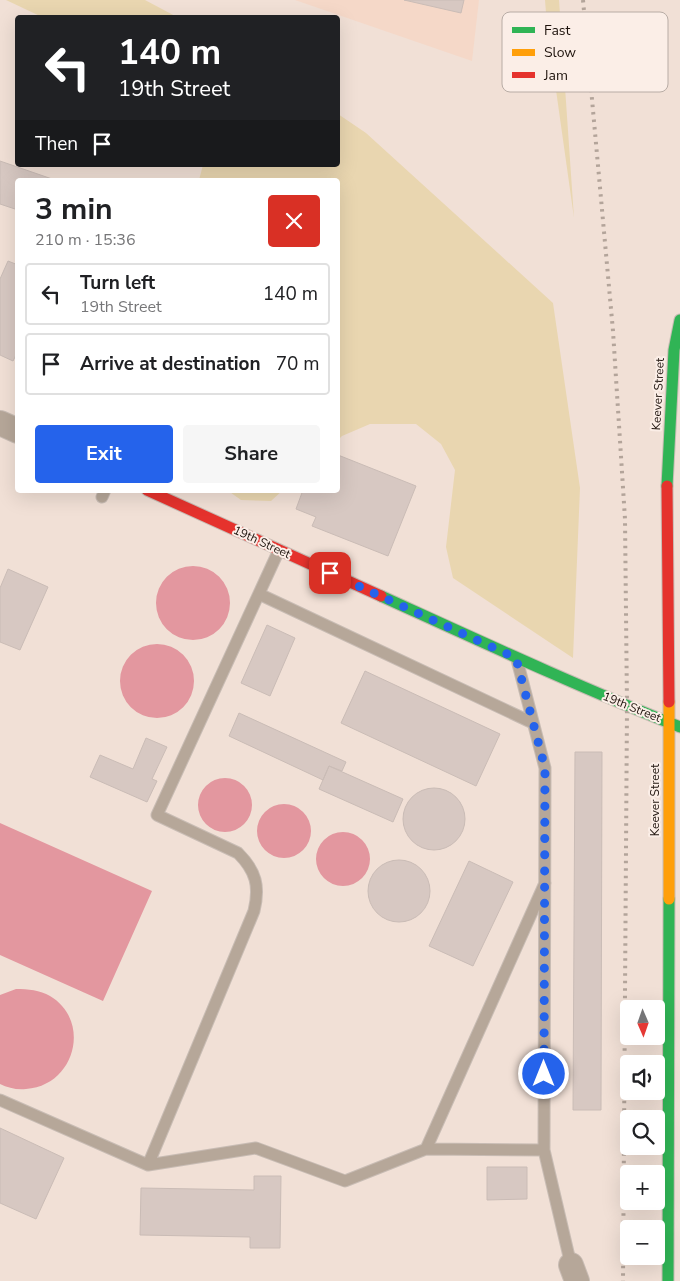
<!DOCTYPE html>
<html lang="en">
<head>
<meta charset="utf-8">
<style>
	:root { --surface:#fff; --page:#f6f6f6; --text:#202124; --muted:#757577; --line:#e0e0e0; --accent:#2563eb }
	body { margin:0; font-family:"Nunito Sans",sans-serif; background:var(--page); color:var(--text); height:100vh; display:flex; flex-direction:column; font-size:19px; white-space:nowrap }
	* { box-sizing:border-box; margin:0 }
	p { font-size:16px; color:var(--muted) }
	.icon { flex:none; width:28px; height:28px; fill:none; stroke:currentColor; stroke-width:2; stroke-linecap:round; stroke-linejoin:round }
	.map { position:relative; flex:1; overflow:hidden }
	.sheet { position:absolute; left:15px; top:178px; width:325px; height:315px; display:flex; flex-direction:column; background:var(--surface); border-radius:5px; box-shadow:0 5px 20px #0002 }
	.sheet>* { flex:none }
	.guide { position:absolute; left:15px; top:15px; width:325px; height:152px; border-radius:5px; box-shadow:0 5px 20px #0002; background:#202124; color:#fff; overflow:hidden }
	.needle { width:32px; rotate:178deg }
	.controls { position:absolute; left:620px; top:1000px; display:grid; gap:10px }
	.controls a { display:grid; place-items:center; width:45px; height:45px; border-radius:5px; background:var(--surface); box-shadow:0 5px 20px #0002; font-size:25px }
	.pin { position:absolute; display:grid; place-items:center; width:42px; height:42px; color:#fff; margin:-21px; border-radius:10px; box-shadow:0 2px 8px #0006 }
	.me { position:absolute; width:55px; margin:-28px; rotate:0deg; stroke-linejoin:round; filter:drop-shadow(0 0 4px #0008) }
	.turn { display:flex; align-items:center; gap:18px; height:105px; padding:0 20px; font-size:22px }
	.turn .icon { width:65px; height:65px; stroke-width:2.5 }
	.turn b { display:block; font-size:35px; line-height:42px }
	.then { display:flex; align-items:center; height:48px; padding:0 20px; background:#0003; gap:10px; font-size:19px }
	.round { display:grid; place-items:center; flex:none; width:52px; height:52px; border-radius:5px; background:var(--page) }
	.summary { display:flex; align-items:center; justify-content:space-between; height:85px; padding:0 20px }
	h1 { font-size:30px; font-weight:700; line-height:38px }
	.primary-button { display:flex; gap:10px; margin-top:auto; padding:10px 20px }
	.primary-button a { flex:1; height:58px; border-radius:5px; background:var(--accent); color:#fff; font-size:20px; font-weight:700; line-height:58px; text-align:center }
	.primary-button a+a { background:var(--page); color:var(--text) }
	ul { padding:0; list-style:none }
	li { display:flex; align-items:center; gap:15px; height:62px; margin:0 10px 8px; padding:0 10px; border:2px solid var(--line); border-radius:5px }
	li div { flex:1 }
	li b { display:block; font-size:19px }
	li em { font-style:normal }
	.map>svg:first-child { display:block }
</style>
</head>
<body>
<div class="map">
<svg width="680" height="1281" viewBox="0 0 680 1281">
	<rect width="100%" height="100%" fill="#f1e0d6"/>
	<!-- built -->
	<path fill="#f5d8c8" d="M295,0H479L472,61Z"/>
	<!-- green -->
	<path fill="#e9d6b0" d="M6,0H145L177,17H42Z
		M545,0H559L574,218L547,26Z
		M338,114L366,133L553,303L580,488L573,658L453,578L446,547L455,470L441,444L416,424H370L342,436L338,440V180H199L203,165H338Z
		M227,490H283L271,501L241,500Z"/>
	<!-- water -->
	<path fill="#e3979f" d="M156 603a37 37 0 1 1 74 0a37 37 0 1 1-74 0Z
		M120 681a37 37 0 1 1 74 0a37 37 0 1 1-74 0Z
		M198 805a27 27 0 1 1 54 0a27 27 0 1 1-54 0Z
		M257 831a27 27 0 1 1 54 0a27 27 0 1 1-54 0Z
		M0,823L152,891L103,1001L0,955Z
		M316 859a27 27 0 1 1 54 0a27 27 0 1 1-54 0Z
		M16,989C28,989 40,990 50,996C92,1021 75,1086 26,1089C17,1090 8,1088 0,1084V995Z"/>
	<!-- building -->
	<path fill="#d7c8c2" stroke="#cabcb6" d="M404,0H464L461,13Z
		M0,161L55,180H18V210L0,204Z
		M8,261L18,265V351L13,361L0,355V279Z
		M338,455L416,486L388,556L312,526L316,517L296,509L303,490H338Z
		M8,569L48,587L20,650L0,642V588Z
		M267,625L295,638L270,696L241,683Z
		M365,671L500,734L476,786L341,723Z
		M239,713L346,762L342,771L329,766L323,780L229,736Z
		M146,738L167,747L152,779L157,781L147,802L90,777L100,755L133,769Z
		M575,752H602L601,1110H573Z
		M329,766L403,799L393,822L319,789Z
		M403 819a31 31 0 1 1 62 0a31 31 0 1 1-62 0Z
		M368 891a31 31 0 1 1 62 0a31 31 0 1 1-62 0Z
		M469,861L513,882L473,966L429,946Z
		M0,1128L64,1158L36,1219L0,1203Z
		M487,1167H527V1199L487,1200Z
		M254,1176H281L280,1248H250V1237L140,1235L141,1188L254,1190Z"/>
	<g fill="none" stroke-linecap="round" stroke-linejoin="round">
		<!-- lane casing -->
		<g stroke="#c8bcb4" stroke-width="13">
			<path id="lane" d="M102,497L105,490
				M259,594L533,723
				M517,660L545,768L544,1150L571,1265
				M0,1100L148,1165L256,1148L345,1181L426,1149L545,883
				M426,1149L544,1150
				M148,1165L254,911C260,886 256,871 238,853L157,815L279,550"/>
		</g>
		<!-- street casing -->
		<g stroke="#c8bcb4" stroke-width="26">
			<path id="street" d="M0,423L18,431
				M571,1265L577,1281"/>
		</g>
		<!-- fast casing -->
		<g stroke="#c8bcb4" stroke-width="13">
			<path id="fast" d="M667,486L674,350L680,320
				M381,596C480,641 579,687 680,727
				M668,1281L669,899"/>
		</g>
		<!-- slow casing -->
		<g stroke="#c8bcb4" stroke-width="13">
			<path id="slow" d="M669,899V702"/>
		</g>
		<!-- jam casing -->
		<g stroke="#c8bcb4" stroke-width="13">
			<path id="jam" d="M667,486L669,702
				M147,490L381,596"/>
		</g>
		<!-- lane -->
		<use href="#lane" stroke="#b6a799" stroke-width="11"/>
		<!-- street -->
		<use href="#street" stroke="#b6a799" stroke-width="24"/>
		<!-- fast -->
		<use href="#fast" stroke="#30b455" stroke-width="11"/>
		<!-- slow -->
		<use href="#slow" stroke="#ff9f0a" stroke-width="11"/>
		<!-- jam -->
		<use href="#jam" stroke="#e5322d" stroke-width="11"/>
		<!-- rail -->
		<path stroke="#b3a49a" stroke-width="4" stroke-dasharray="2.5 5" stroke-linecap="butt" d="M583,0L613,331L625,519L627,706L623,1281"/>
	</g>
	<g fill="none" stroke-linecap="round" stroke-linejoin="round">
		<!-- route -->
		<path stroke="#2563eb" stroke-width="9" stroke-dasharray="0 16.2" d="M330,573L516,658L545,768L544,1074"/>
	</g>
	<g text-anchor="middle" stroke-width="4" stroke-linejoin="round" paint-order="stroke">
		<!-- street labels -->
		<g font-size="12" fill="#1d120c" stroke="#fbeee7">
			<text transform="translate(658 394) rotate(-87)" y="4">Keever Street</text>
			<text transform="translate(262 542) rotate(25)" y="4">19th Street</text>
			<text transform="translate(632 707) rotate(22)" y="4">19th Street</text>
			<text transform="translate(655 800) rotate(-90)" y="4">Keever Street</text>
		</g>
	</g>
	<!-- legend -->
	<rect x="502" y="12" width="166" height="80" rx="8" fill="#fbeee7" stroke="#b8aca5" stroke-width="1"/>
	<rect x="512" y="27" width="23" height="6" fill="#30b455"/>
	<rect x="512" y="49" width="23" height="7" fill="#ff9f0a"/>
	<rect x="512" y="72" width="23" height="6" fill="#e5322d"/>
	<g font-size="14" fill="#1d120c">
		<text x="544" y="35">Fast</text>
		<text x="544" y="57">Slow</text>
		<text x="544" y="80">Jam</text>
	</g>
</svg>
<div class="controls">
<a><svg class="needle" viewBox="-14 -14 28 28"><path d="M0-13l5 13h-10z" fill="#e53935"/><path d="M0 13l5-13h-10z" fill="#757577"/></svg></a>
<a><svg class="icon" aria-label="sound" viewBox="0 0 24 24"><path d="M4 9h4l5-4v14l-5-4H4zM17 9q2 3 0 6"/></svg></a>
<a><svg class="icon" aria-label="search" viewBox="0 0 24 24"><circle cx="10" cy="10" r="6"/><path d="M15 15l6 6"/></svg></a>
<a>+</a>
<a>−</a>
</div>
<div class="pin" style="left:330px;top:573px;background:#d93025"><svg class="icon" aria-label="arrive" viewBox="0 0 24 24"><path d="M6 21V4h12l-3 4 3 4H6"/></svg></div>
<svg class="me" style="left:544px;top:1074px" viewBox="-20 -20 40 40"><circle r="17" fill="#2563eb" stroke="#fff" stroke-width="3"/><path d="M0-11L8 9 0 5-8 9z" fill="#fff"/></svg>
<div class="guide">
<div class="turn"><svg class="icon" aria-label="left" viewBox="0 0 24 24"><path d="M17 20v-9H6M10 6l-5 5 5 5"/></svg><div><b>140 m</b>19th Street</div></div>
<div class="then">Then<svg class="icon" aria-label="arrive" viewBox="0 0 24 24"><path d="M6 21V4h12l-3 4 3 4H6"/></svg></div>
</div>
<section class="sheet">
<div class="summary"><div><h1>3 min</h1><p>210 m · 15:36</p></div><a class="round" style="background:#d93025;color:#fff"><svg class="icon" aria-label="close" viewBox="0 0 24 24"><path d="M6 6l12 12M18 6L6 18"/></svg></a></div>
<ul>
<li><svg class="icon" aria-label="left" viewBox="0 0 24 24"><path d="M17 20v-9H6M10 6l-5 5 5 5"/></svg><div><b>Turn left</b><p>19th Street</p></div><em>140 m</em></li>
<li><svg class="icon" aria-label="arrive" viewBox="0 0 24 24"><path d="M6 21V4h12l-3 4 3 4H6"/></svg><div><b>Arrive at destination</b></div><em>70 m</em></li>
</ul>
<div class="primary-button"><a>Exit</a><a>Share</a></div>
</section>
</div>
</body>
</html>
